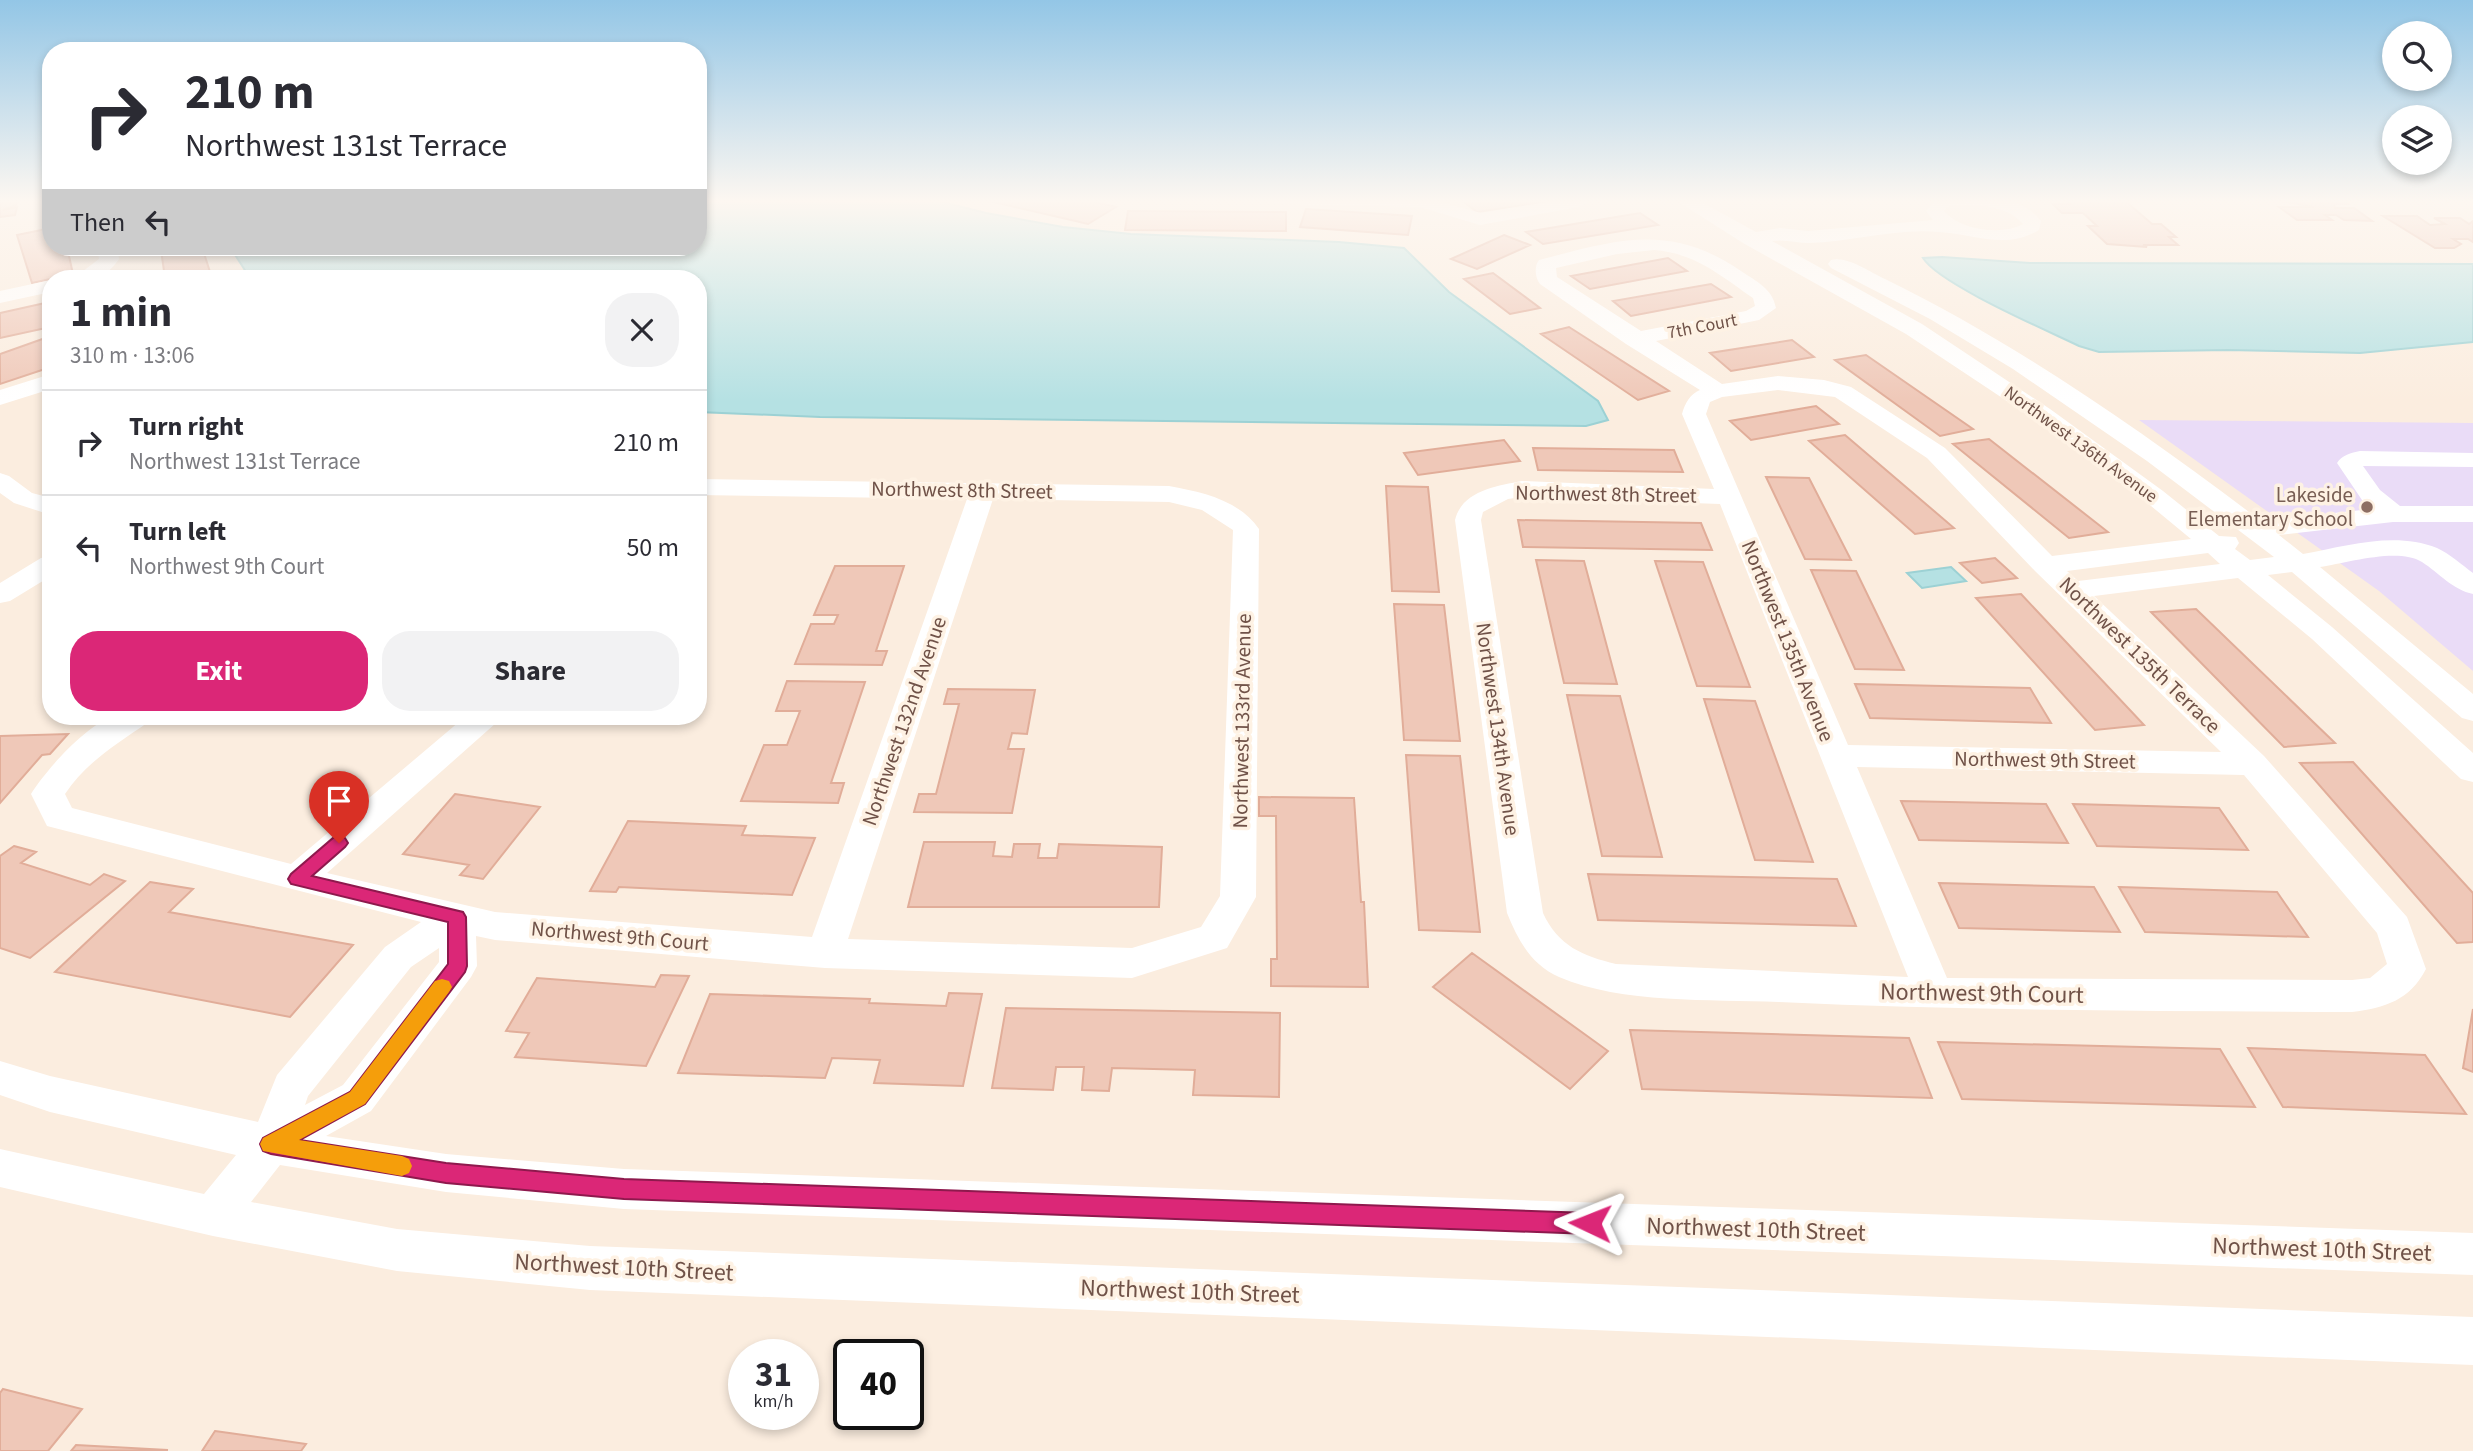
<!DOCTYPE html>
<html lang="en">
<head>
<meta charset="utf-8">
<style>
	:root { --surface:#fff; --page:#f2f2f3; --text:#2b2b33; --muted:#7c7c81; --line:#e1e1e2; --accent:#db2777 }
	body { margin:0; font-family:"Source Sans 3",sans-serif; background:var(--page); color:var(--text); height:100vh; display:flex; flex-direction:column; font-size:26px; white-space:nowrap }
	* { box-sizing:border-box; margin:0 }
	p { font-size:23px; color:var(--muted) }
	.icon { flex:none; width:38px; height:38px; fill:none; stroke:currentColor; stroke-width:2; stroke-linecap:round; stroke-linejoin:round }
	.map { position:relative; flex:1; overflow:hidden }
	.details { position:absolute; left:42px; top:270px; width:665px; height:455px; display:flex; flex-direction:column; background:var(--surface); border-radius:28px; box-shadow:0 4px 10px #0003 }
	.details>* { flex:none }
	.banner { position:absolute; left:42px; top:42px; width:665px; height:214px; border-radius:28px; box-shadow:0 4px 10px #0003; background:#fff; color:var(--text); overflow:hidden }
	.fabs { position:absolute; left:2382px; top:21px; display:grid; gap:14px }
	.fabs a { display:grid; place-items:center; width:70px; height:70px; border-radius:50%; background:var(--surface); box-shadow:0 4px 10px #0003; font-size:35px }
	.speed { position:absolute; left:728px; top:1339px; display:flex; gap:14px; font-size:35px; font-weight:700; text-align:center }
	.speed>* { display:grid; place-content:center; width:91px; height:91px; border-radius:50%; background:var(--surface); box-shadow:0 4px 10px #0003; line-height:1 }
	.speed small { font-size:18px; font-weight:400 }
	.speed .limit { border:4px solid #111; border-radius:10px; background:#fff; color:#111 }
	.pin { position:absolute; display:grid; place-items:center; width:60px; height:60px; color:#fff; margin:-72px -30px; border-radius:50% 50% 50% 0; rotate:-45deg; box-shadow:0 0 7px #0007 }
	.pin .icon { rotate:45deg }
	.me { position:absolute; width:77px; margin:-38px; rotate:272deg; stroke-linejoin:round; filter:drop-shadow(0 0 5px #0008) }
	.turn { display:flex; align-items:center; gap:24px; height:147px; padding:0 28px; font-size:32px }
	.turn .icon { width:91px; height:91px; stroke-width:2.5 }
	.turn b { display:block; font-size:49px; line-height:60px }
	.then { display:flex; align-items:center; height:66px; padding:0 28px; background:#0003; gap:14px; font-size:26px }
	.round { display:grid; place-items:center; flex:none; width:74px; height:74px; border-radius:28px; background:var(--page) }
	.head { display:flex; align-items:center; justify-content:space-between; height:119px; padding:0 28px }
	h1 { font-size:42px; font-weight:700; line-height:52px }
	.primary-button { display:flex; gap:14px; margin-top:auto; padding:14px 28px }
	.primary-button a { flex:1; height:80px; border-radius:28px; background:var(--accent); color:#fff; font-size:28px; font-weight:700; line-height:80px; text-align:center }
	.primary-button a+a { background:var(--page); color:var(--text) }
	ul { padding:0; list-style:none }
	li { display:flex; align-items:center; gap:21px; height:105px; padding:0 28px; border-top:2px solid var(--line) }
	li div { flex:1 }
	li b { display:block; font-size:26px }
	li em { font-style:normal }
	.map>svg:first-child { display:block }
</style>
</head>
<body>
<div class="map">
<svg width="2473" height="1451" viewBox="0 0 2473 1451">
	<rect width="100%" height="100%" fill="#fbeddf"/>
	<!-- education -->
	<path fill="#eadcf7" d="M2139,420L2473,423V671L2379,591Z"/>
	<!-- water -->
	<path fill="#b5e1e3" stroke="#9cd1d4" stroke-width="2" d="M698,199H931L986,213L1063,227L1131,234L1339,242L1404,248L1449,292L1598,401L1608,420L1586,426L820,417L698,412V278H250L230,247H698Z
		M1942,257L2030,263L2473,264V342L2360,353L2228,350L2099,352L2079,346C2046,330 1939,284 1923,258Z
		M1951,567L1966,581L1922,588L1907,573Z"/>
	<!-- building -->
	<path fill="#efc8b8" stroke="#e1ad99" stroke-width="2" d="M0,199H18L16,205L3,210L17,207L15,215L0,217Z
		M981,199H1082L1116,207L1088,224Z
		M1460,199H1562L1477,212Z
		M2065,199H2123L2152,224H2161L2176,237H2169L2178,245H2143L2147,247L2107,244L2088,226H2097L2083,213H2062L2053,204H2070Z
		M2272,199H2341L2348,204H2334L2335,208H2354L2372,221L2344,220L2336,215H2325L2332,220H2297L2279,207H2314Z
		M1306,209L1412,216L1408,235L1300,227Z
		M1128,211L1286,212V231L1125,230Z
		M1640,213L1658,225L1543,244L1526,232Z
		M2383,216H2417L2430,225L2445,224L2434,218H2460L2469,224L2473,221V242L2468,239H2453L2461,244L2454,248H2435Z
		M51,228V247H67L73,274L32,283L17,235Z
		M1504,235L1530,245L1477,269L1451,259Z
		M176,247H202L210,272L165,278L161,250Z
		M1668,258L1687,271L1590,289L1571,276Z
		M1493,273L1540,308L1510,314L1464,279Z
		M1711,284L1731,297L1631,316L1613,301Z
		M45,303L46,328L0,338V313Z
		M1569,327L1669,391L1638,400L1541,334Z
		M51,336V367L0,384V354Z
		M1792,340L1814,357L1731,371L1710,353Z
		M1866,355L1973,429L1940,436L1835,360Z
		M1816,406L1839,424L1751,440L1730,421Z
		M1845,435L1954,528L1915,534L1809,441Z
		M1989,439L2108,532L2069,538L1953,444Z
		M1504,440L1520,461L1418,475L1404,453Z
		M1533,448L1674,450L1683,472L1538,470Z
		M1766,477L1809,478L1851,560L1805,559Z
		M1386,486L1428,487L1439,592L1392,591Z
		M1518,520L1701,523L1712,550L1523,547Z
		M1995,558L2017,578L1982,583L1960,563Z
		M1536,560L1584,561L1617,684L1564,683Z
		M1655,561L1703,562L1750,687L1697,686Z
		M835,566H904L876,651H887L882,665L795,664L811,624H834L838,615H814Z
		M1811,570L1856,571L1904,670L1855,669Z
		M2021,594L2144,725L2095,730L1976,598Z
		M1394,604L1444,605L1460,741L1404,740Z
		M2196,609L2335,743L2284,747L2151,612Z
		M787,681L865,682L831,783H844L838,803L741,801L764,745H787L800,711H776Z
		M1855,684L2030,688L2051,723L1870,718Z
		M948,689L1035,690L1027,734L1012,733L1008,749H1024L1012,813L914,812L919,794H936L959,704H944Z
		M1567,695L1620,696L1662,857L1602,856Z
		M1704,699L1755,701L1813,862L1755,860Z
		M68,734L50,754L42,755L0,803V736Z
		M1406,755L1460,756L1480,932L1419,930Z
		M2353,762L2473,893V942L2457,943L2300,763Z
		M455,794L540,807L483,879L460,875L469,865L403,854Z
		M1259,797L1354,798L1361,902H1364L1368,987L1271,986V959H1277L1276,816H1259Z
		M1901,801L2046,804L2068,843L1919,840Z
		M2073,804L2219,808L2248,850L2097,846Z
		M628,821L746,826L742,835L815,838L792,895L619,887L616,892L590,891Z
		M924,842H995L993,856L1012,857L1014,844H1040L1038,858H1057L1059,844L1162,847L1159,907H908Z
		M14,846L36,852L21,863L90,885L104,874L125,881L30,958L0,948V856Z
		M1588,874L1837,879L1856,926L1598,920Z
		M150,882L193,889L169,912L353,945L290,1017L55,972Z
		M1939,883L2094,887L2120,932L1959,928Z
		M2119,887L2277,892L2308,937L2145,932Z
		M1472,953L1608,1051L1570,1089L1433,987Z
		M661,975L689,976L646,1066L515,1057L529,1033L506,1031L537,978L655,987Z
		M949,993L982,994L963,1086L874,1083L880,1060L832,1058L825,1078L678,1073L710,994L870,999L869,1003L946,1006Z
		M1006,1008L1280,1013L1279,1097L1193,1095L1195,1070L1112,1068L1109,1091L1082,1090L1084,1067H1056L1053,1090L992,1088Z
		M2473,1009V1072L2463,1068Z
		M1630,1030L1909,1038L1932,1098L1642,1089Z
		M1938,1042L2220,1049L2255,1107L1962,1099Z
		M2248,1048L2425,1055L2466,1114L2283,1107Z
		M3,1389L82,1409L48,1451H0V1393Z
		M215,1431L306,1444L301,1451H202Z
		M76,1445L168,1450L71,1451Z"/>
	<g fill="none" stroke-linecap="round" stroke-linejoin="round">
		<!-- minor -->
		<path fill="#fff" fill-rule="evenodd" d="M1266,199H1430L1481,213L1566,199H1586L1588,202L1579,207L1480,225L1420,207L1275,204Z
			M1674,199H1696L1756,232L1780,228L1808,231L1933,220L1926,211L1936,199C1970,199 2018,190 2041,221L2039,230C2005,250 1974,234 1939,232C1896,228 1852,242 1809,243C1797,243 1785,239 1772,241L1922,324L2050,409L2163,491L2219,536L2236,537L2239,543L2235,549L2250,560L2274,557L2147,461L2013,369L1930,319L1831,268L1828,264L1831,260C1848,256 1869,272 1885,279C2018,344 2143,432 2261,521L2371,509L2362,500L2337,463C2342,455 2351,453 2360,451L2473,453V467L2363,466L2380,490L2400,506H2473V522H2393L2279,535L2303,554C2346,546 2395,531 2437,548C2450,554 2462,565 2473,573V594C2453,590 2439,573 2422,562C2398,547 2347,563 2320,567L2473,694V721L2462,718L2292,572L2268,575L2332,627L2473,753V782L2461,779L2312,639L2238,578L2094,596L2264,756L2407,917L2426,969C2410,1000 2385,1008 2352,1012C2161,1011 1970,1011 1779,1002C1710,999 1622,1004 1559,977C1531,965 1518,940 1507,913L1455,520C1462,491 1496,486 1522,481L1714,489L1682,414C1685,403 1690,394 1700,390L1626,344L1540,284C1535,278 1534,266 1539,260C1617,240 1669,222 1741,271C1757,282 1772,288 1776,308L1759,320L1656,341L1722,384L1778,376L1824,380L1851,387L1945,448L2052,556L2191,539L2145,501L2034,419L1906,334L1743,243ZM1956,205C1979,205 2007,205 2023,224C2002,236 1960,230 1944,211L1947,207ZM1654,250C1695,253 1721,276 1753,298L1755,306L1746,311L1641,331L1557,277L1556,268L1617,254ZM1778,390L1835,397L1927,458L2035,571L2221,752L1848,745L1706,414L1710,402L1722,397ZM1522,497L1720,504L1908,977L1616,964C1583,956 1558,946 1543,913L1481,520L1483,512L1508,499ZM2208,553L2220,564L2078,581L2067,571ZM1857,767L2244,775L2377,933L2387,964L2370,978L2352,980L1947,978Z
			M97,247H117L119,259C106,278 96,278 74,278L99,259Z
			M51,280V292L0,303V291Z
			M51,374V389L0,405V390Z
			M0,473L9,476L32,493L51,498V515L14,503L0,493Z
			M698,479L1169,486C1202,492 1239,500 1259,529L1256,897L1227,948L1132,978L825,968L495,940L476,936L477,966L471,977L371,1111L326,1136L446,1154L624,1169L2473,1233V1275L624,1209L446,1192L280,1165L251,1202L397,1229L590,1246L2473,1317V1365L590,1290L397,1271L213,1236L0,1187V1149L204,1194L236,1155L50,1112L0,1095V1061L50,1076L258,1122L277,1075L385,947L421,922L47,826L31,794C46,770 86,725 114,716C124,713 141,716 152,716L147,723C117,744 85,763 65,794L72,808L291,864L466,716H500L496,723L327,873L495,912L812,937L967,499L698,495ZM993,499L1169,502L1202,510L1233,530L1220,896L1201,927L1132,948L848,939ZM439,948V962L343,1085L305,1105L308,1096L411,967Z
			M51,556V576L10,601L0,603V583L41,558Z"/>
	</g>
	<!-- sky -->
	<linearGradient id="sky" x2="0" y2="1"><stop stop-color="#93c6e6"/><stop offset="0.5" stop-color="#fdf7f1"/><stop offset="1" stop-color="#fdf7f1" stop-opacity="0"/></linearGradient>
	<rect width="2473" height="402" fill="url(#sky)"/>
	<!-- route -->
	<path fill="#db2777" stroke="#8e194d" stroke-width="2" d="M339,836L345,838L348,843L345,847L312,876L463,912L466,917L467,966L465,972L365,1104L300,1140L446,1163L624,1179L1590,1213L1598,1216L1601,1223L1598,1231L1590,1234L624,1199L446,1183L271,1154L263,1151L260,1144L263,1138L350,1092L448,964V922L291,884L288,879L291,874L333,838Z"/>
	<!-- slow -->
	<path fill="#f59e0b" d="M442,979L449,981L452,987L449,992L365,1104L299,1140L402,1156L409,1159L412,1166L409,1173L402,1176L263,1151L260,1144L263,1138L350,1092L435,981Z"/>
	<!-- markers -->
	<circle fill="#8d6e63" stroke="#fef2e4" stroke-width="2.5" cx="2367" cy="507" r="7"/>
	<g text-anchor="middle" stroke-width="7" stroke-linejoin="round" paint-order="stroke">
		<!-- far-street labels -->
		<g font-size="18" fill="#705248" stroke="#fef2e4">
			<text transform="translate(1702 326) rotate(-11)" y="6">7th Court</text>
			<text transform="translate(2081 444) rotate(36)" y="6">Northwest 136th Avenue</text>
		</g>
		<!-- street labels -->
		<g font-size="21" fill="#705248" stroke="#fef2e4">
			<text transform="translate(962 490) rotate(1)" y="7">Northwest 8th Street</text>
			<text transform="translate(1606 494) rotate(1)" y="7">Northwest 8th Street</text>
			<text transform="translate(1788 641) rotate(68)" y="7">Northwest 135th Avenue</text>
			<text transform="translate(2140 655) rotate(44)" y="7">Northwest 135th Terrace</text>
			<text transform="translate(904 721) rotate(-71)" y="7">Northwest 132nd Avenue</text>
			<text transform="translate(1242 721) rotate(-89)" y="7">Northwest 133rd Avenue</text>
			<text transform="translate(1498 729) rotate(82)" y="7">Northwest 134th Avenue</text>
			<text transform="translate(2045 760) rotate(1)" y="7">Northwest 9th Street</text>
			<text transform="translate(620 936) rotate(5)" y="7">Northwest 9th Court</text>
		</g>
		<!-- education labels -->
		<g font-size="21" fill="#785e54" stroke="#fef2e4" text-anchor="end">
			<text x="2353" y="502">Lakeside<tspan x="2353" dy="24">Elementary School</tspan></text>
		</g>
		<!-- near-street labels -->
		<g font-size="24" fill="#705248" stroke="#fef2e4">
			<text transform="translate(1982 993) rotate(1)" y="8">Northwest 9th Court</text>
			<text transform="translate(1756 1229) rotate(2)" y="8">Northwest 10th Street</text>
			<text transform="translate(2322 1249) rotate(2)" y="8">Northwest 10th Street</text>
			<text transform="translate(624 1267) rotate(3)" y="8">Northwest 10th Street</text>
			<text transform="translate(1190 1291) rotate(2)" y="8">Northwest 10th Street</text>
		</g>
	</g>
</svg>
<div class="fabs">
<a><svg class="icon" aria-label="search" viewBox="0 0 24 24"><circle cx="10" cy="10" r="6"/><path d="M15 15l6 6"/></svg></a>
<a><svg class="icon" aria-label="layers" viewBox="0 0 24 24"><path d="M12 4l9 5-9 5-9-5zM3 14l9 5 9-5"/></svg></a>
</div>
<div class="speed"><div>31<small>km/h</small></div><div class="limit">40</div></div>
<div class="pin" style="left:339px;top:843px;background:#d93025"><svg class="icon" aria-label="arrive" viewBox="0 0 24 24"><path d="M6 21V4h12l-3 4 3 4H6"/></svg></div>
<svg class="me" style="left:1590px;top:1223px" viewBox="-20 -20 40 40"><path d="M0-17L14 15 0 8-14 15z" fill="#db2777" stroke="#fff" stroke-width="4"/></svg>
<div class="banner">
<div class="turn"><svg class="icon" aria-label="right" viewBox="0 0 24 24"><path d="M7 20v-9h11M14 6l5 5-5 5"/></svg><div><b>210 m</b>Northwest 131st Terrace</div></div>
<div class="then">Then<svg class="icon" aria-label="left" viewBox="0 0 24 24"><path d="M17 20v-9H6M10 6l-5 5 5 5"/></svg></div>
</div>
<section class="details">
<div class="head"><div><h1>1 min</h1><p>310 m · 13:06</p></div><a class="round"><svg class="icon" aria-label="close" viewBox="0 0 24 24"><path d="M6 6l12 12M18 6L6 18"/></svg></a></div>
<ul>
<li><svg class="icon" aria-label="right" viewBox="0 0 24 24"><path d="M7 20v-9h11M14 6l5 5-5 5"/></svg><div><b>Turn right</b><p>Northwest 131st Terrace</p></div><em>210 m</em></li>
<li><svg class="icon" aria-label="left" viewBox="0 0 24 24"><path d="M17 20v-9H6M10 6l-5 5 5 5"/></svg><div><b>Turn left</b><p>Northwest 9th Court</p></div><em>50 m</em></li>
</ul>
<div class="primary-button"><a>Exit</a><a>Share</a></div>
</section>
</div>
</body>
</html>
